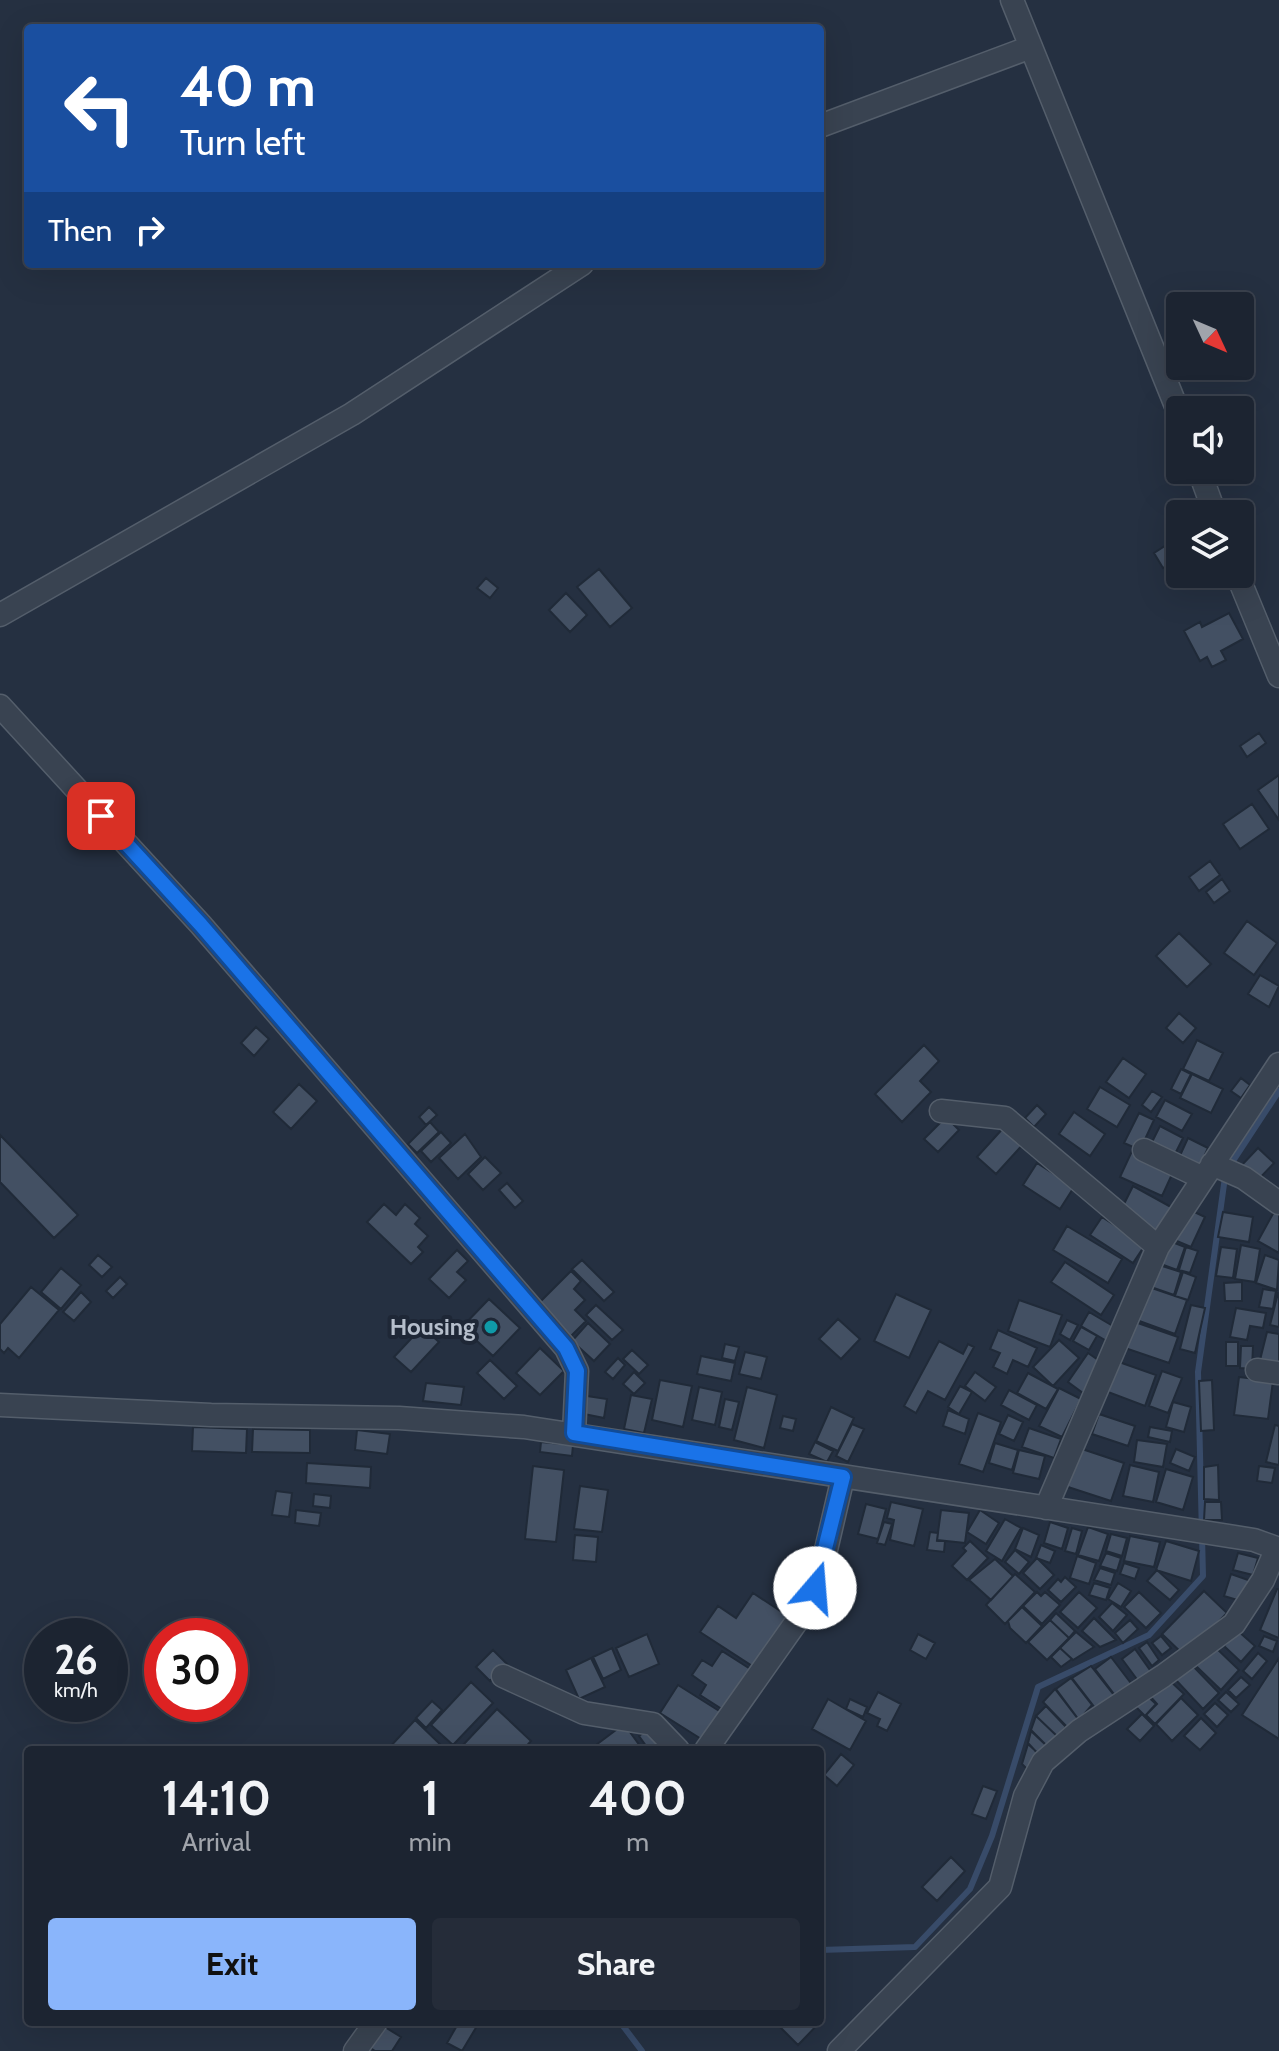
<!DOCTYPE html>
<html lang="en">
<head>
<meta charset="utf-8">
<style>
	:root { --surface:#1c2431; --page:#252c39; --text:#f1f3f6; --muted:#a0a4ab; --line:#3a414d; --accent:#8ab5fb }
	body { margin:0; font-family:Cabin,sans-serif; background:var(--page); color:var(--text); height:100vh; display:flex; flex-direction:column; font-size:30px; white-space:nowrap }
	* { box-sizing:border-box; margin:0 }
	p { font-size:26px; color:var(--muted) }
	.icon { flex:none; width:44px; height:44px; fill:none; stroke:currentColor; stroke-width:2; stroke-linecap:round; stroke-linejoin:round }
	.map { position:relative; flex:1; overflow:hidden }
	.drawer { position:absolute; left:24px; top:1746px; width:800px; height:280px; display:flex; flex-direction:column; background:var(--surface); border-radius:8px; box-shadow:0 8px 32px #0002,0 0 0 2px var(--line) }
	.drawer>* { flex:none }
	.banner { position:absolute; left:24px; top:24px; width:800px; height:244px; border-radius:8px; box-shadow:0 8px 32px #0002,0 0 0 2px var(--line); background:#1a4fa0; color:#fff; overflow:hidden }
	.needle { width:52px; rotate:134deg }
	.controls { position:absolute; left:1166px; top:292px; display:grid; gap:16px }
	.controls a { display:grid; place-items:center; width:88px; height:88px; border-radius:8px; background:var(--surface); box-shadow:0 8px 32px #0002,0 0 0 2px var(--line); font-size:40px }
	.speed { position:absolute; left:24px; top:1618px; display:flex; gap:16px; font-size:40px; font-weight:700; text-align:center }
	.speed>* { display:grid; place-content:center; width:104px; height:104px; border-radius:50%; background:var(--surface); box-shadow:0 8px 32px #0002,0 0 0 2px var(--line); line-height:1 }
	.speed small { font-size:20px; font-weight:400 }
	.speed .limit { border:12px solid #d22; background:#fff; color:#111 }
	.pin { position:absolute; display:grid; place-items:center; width:68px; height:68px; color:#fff; margin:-34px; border-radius:16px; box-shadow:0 4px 12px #0006 }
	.me { position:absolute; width:88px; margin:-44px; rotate:18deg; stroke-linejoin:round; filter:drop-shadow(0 0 6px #0008) }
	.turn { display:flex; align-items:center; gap:28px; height:168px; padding:0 24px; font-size:36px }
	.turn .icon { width:104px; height:104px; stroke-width:2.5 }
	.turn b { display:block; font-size:56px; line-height:68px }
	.then { display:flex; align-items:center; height:76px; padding:0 24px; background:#0003; gap:16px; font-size:30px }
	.eta { display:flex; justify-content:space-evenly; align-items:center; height:136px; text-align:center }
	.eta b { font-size:48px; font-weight:700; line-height:56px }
	.cta { display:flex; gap:16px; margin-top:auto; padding:16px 24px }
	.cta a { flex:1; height:92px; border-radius:8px; background:var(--accent); color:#111; font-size:32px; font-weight:700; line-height:92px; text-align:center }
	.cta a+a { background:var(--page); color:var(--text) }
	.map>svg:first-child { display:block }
</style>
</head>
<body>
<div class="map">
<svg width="1279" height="2051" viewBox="0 0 1279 2051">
	<rect width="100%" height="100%" fill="#253041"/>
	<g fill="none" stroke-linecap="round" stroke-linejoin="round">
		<!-- stream -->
		<path stroke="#384b69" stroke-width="6" d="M1229,1167L1279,1091
			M820,1950L915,1947L970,1889L992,1836L1038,1687L1149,1635L1203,1576L1198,1372L1225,1177
			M620,2022L642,2051"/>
	</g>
	<!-- building -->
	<path fill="#435063" stroke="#202a38" stroke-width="2" d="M1168,544L1177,560L1163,568L1154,553Z
		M599,569L632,608L610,627L577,587Z
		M486,578L498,588L490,598L477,588Z
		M566,593L587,615L570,632L549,610Z
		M1229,613L1243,639L1221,651L1226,660L1212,667L1207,657L1200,661L1184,631L1200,622L1202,627Z
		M1259,733L1266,743L1247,757L1240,746Z
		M1279,775V820L1258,790Z
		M1252,804L1269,829L1240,849L1223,824Z
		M1210,861L1220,875L1199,891L1189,877Z
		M1222,879L1230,891L1214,903L1206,892Z
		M1247,921L1277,943L1254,975L1224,953Z
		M1179,933L1211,964L1187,987L1156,956Z
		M1260,975L1279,986L1269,1007L1248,994Z
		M1179,1013L1196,1028L1183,1043L1166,1028Z
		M256,1027L269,1039L254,1056L241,1043Z
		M1197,1040L1223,1053L1209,1081L1183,1069Z
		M924,1045L939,1061L920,1081L931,1092L902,1122L875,1094Z
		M1123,1058L1146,1074L1129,1098L1106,1082Z
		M1181,1069L1191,1074L1181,1094L1171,1089Z
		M1192,1074L1223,1089L1211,1113L1180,1098Z
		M1241,1078L1250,1085L1241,1098L1231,1091Z
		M299,1084L317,1101L291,1129L273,1112Z
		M1100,1087L1130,1105L1117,1127L1087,1109Z
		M1152,1091L1162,1097L1151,1112L1142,1105Z
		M1165,1100L1192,1114L1182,1131L1156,1117Z
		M1037,1105L1046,1114L1034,1127L1025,1118Z
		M429,1107L437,1115L426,1125L419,1117Z
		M1074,1112L1105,1134L1090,1156L1059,1134Z
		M1139,1113L1154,1120L1140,1150L1124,1143Z
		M946,1117L959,1130L938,1152L924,1139Z
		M430,1122L439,1132L417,1153L408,1144Z
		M1006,1125L1025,1142L996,1174L977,1157Z
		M1160,1126L1183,1138L1173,1158L1150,1146Z
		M441,1132L451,1143L431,1162L421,1151Z
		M465,1134L481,1157L458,1179L439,1158Z
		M0,1135L78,1215L54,1238L0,1182Z
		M1188,1138L1208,1148L1197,1172L1177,1162Z
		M1258,1148L1274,1163L1256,1182L1240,1167Z
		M1132,1151L1174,1170L1162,1196L1120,1177Z
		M485,1157L501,1173L483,1190L468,1174Z
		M1037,1163L1074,1187L1060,1209L1023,1185Z
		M507,1183L523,1201L515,1208L499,1190Z
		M1133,1186L1171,1207L1156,1234L1120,1212Z
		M384,1204L396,1215L405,1204L420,1218L415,1224L428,1236L418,1247L423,1252L411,1264L367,1222Z
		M1186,1208L1205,1217L1191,1247L1172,1239Z
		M1275,1210L1279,1211V1253L1258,1241Z
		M1223,1212L1253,1217L1249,1242L1218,1237Z
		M1102,1217L1145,1245L1133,1263L1090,1235Z
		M1067,1226L1122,1259L1108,1283L1053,1250Z
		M1167,1240L1185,1247L1177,1270L1158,1263Z
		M1241,1245L1260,1249L1255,1282L1235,1279Z
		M1186,1247L1198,1251L1190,1273L1179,1270Z
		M1221,1247L1237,1249L1233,1278L1216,1276Z
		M457,1250L468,1261L457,1272L466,1280L449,1298L429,1279Z
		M98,1255L112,1267L102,1277L89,1265Z
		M1265,1255L1279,1260L1277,1290L1256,1283Z
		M582,1260L614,1292L604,1301L572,1269Z
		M1065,1262L1114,1295L1101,1315L1051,1282Z
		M1156,1264L1181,1272L1174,1295L1148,1286Z
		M61,1268L81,1285L61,1309L41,1292Z
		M571,1271L581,1281L574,1289L585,1300L575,1310L586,1321L568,1339L536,1306Z
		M1183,1272L1196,1277L1188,1300L1175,1296Z
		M120,1277L127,1284L113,1298L106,1291Z
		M1242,1282V1301H1225L1224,1283Z
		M1143,1285L1187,1300L1175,1334L1131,1318Z
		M31,1287L59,1310L19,1358L8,1348L4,1353L0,1349V1324Z
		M1263,1289L1276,1291L1273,1309L1259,1307Z
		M81,1292L91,1302L74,1321L63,1312Z
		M1278,1293H1279V1327L1270,1325Z
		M896,1294L931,1310L909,1358L874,1341Z
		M489,1299L520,1328L493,1356L462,1327Z
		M1019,1300L1062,1315L1050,1347L1008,1331Z
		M596,1305L623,1330L612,1340L586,1315Z
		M1191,1305L1205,1308L1195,1353L1180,1349Z
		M1236,1308L1266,1313L1263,1328L1250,1326L1247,1340L1230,1337Z
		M1089,1312L1118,1329L1110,1343L1081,1326Z
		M838,1319L860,1339L841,1359L819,1339Z
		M1067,1320L1078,1325L1070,1340L1060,1334Z
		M1132,1321L1178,1337L1169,1363L1122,1347Z
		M588,1323L610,1344L594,1361L572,1341Z
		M422,1327L439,1342L411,1372L394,1357Z
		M1081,1327L1097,1336L1089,1350L1073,1341Z
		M998,1330L1037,1348L1028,1367L1013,1360L1007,1374L993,1367L1000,1353L990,1349Z
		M1267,1332L1279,1334V1364L1260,1360Z
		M1059,1340L1079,1358L1053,1386L1033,1367Z
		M939,1341L963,1354L968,1344L974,1347L945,1400L928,1391L916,1413L904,1406Z
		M1226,1342H1238V1366H1226Z
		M725,1344L739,1347L735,1361L722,1358Z
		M1241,1346H1253L1252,1369L1240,1368Z
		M540,1348L564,1371L540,1395L516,1373Z
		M632,1350L648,1365L639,1374L623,1359Z
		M745,1352L767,1357L761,1379L739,1374Z
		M1088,1353L1104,1364L1083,1393L1068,1382Z
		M701,1356L735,1363L731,1381L697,1374Z
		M618,1358L625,1365L613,1379L605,1372Z
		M490,1360L517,1386L504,1399L477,1373Z
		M1119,1362L1156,1375L1145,1406L1108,1392Z
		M1162,1371L1182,1378L1168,1413L1149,1406Z
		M634,1372L645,1383L634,1394L623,1384Z
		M975,1372L996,1387L985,1401L965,1386Z
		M1028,1373L1058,1389L1046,1409L1017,1393Z
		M1239,1377L1273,1381L1268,1419L1234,1415Z
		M660,1380L692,1386L683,1427L652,1420Z
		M1212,1380L1214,1430L1201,1431L1199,1381Z
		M426,1383L464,1387L461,1405L423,1401Z
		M960,1386L972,1392L959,1414L948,1407Z
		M699,1387L722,1392L715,1425L692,1420Z
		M747,1387L777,1395L764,1448L734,1440Z
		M1059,1388L1081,1399L1062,1437L1039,1426Z
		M1009,1390L1037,1405L1029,1420L1001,1405Z
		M631,1395L652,1399L644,1433L624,1429Z
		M587,1396L607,1399L604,1418L584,1414Z
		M725,1399L739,1402L732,1430L719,1427Z
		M1173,1402L1191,1407L1184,1432L1166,1427Z
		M831,1407L854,1418L838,1451L816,1441Z
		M948,1410L969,1419L965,1434L943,1426Z
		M978,1413L1001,1422L983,1472L959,1464Z
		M1099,1414L1135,1426L1128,1446L1092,1434Z
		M1008,1415L1023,1422L1014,1441L999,1434Z
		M783,1416L796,1419L793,1431L780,1428Z
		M852,1424L864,1429L848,1462L836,1456Z
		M1275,1425L1279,1426V1465L1266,1462Z
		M193,1427L247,1429L246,1453L192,1451Z
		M1150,1427L1172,1431L1170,1442L1148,1437Z
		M1029,1428L1061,1439L1054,1458L1022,1447Z
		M253,1429L310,1430V1453L252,1452Z
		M357,1430L390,1434L387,1454L355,1450Z
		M1137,1440L1167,1444L1163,1467L1134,1462Z
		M541,1442L573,1445L572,1456L540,1452Z
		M815,1442L833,1451L827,1462L809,1454Z
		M995,1443L1018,1450L1012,1470L989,1463Z
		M1079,1448L1124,1463L1111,1501L1065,1486Z
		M1176,1449L1195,1457L1189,1471L1170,1463Z
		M1019,1450L1045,1456L1039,1479L1013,1473Z
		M307,1463L371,1467L370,1488L306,1483Z
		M1130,1465L1159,1472L1153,1502L1123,1496Z
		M1218,1465L1219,1500L1204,1499V1467Z
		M533,1466L564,1470L556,1542L525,1539Z
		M1259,1466L1275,1468L1272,1483L1257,1481Z
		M1166,1469L1193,1477L1183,1510L1156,1502Z
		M580,1486L608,1490L602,1532L574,1529Z
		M276,1491L292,1493L289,1517L272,1515Z
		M314,1494L331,1496L330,1508L313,1506Z
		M891,1502L923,1509L914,1546L890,1540L894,1520L887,1518Z
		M1205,1502H1221L1222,1520H1204Z
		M866,1504L886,1509L878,1539L858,1534Z
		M296,1510L321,1513L319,1526L295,1523Z
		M941,1510L969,1513L965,1543L937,1540Z
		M980,1510L999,1523L986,1544L967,1532Z
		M1005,1519L1021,1528L1002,1561L986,1551Z
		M884,1522L892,1524L885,1545L877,1543Z
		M1050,1522L1068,1528L1062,1549L1044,1543Z
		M1088,1527L1108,1534L1099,1561L1078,1555Z
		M1023,1528L1039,1535L1031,1557L1015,1549Z
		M1072,1528L1082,1531L1076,1554L1065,1551Z
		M930,1532L938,1533L937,1541H945L944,1552L927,1550Z
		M1111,1534L1127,1538L1122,1556L1106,1551Z
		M575,1535L598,1537L596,1562L573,1560Z
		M1130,1536L1160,1542L1154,1567L1124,1561Z
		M970,1541L988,1558L967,1580L952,1566L966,1551L963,1548Z
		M1166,1541L1199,1551L1191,1581L1156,1570Z
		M1041,1545L1055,1551L1050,1563L1036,1558Z
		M1015,1550L1029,1562L1019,1574L1005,1562Z
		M1106,1553L1121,1558L1117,1571L1100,1566Z
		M1238,1553L1258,1558L1253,1575L1233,1570Z
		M1077,1556L1096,1563L1089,1584L1070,1578Z
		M1037,1558L1054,1575L1040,1589L1023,1573Z
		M995,1559L1013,1576L991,1600L969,1580Z
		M1124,1563L1139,1568L1135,1579L1120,1574Z
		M1100,1568L1115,1573L1111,1585L1094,1580Z
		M1157,1570L1179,1590L1170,1600L1147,1581Z
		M1015,1574L1035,1592L1005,1624L986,1605Z
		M1231,1574L1251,1581L1244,1602L1224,1596Z
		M1065,1577L1076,1587L1061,1602L1048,1590L1058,1579L1061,1582Z
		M1094,1583L1110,1588L1106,1600L1089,1595Z
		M1118,1583L1131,1591L1121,1607L1108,1599Z
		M1277,1589H1279V1638L1260,1630Z
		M1204,1591L1227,1613L1185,1656L1162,1634Z
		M1037,1592L1041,1596L1045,1592L1060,1605L1042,1624L1023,1606Z
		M1079,1592L1097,1608L1078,1628L1060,1612Z
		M1139,1592L1161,1613L1146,1628L1124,1607Z
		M753,1593L791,1618L757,1669L700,1632L718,1606L736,1618Z
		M1112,1603L1127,1615L1113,1631L1099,1617Z
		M1022,1607L1042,1626L1026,1643L1010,1628L1008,1621Z
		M1056,1613L1075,1631L1069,1638L1050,1620Z
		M1094,1618L1116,1640L1100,1647L1082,1631Z
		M1050,1620L1069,1638L1047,1660L1028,1642Z
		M1130,1620L1138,1629L1123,1643L1115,1633Z
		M1238,1631L1255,1646L1241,1662L1224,1646Z
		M1076,1632L1094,1647L1073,1660L1060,1648Z
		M647,1634L659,1664L629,1677L616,1648Z
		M918,1634L935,1643L926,1659L910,1650Z
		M1161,1636L1171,1648L1162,1655L1152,1643Z
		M1264,1636L1277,1641L1273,1652L1259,1646Z
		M1147,1642L1159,1660L1152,1666L1139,1648Z
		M1214,1646L1239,1670L1221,1690L1196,1666Z
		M612,1648L621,1670L603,1679L593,1657Z
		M1060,1648L1072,1659L1061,1667L1051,1657Z
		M1135,1649L1152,1673L1139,1682L1122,1659Z
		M493,1650L507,1664L490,1681L476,1667Z
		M722,1651L755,1672L728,1713L700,1695L706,1685L692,1675L702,1660L712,1666Z
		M1258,1653L1267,1661L1252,1679L1243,1671Z
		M1111,1657L1133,1686L1117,1698L1095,1669Z
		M591,1658L605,1687L579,1699L566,1670Z
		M1279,1658V1739L1242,1715Z
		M1191,1664L1219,1693L1203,1709L1175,1679Z
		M1091,1666L1117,1699L1099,1713L1072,1678Z
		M1241,1677L1250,1685L1236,1698L1228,1690Z
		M1071,1678L1092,1705L1079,1720L1056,1689Z
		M1167,1678L1184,1694L1155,1724L1146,1715L1157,1704L1149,1695Z
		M471,1682L493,1703L453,1745L431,1725Z
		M678,1685L724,1714L706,1742L660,1713Z
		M1055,1689L1078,1719L1069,1729L1043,1702Z
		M878,1692L901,1704L887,1731L877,1726L880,1719L867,1713Z
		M1226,1692L1239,1704L1231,1712L1218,1700Z
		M1144,1693L1156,1704L1145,1716L1133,1704Z
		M1181,1698L1198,1715L1172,1741L1156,1724Z
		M828,1699L866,1721L850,1750L812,1729Z
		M850,1699L867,1707L863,1717L846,1709Z
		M432,1701L442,1710L426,1728L416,1718Z
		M1215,1703L1228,1715L1217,1727L1204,1714Z
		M1046,1706L1066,1727L1057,1736L1036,1716Z
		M497,1709L531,1741L523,1750H469L463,1745Z
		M1142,1714L1154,1726L1140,1741L1127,1729Z
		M1036,1716L1059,1738L1049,1748L1031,1730Z
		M1201,1718L1216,1733L1200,1750L1184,1736Z
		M415,1720L446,1750H387Z
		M624,1724L643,1750H593L592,1748Z
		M653,1725L667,1744L659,1750H649L639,1736Z
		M1031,1731L1049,1748L1040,1756L1028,1743Z
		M1028,1744L1040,1755L1027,1769L1022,1764Z
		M841,1754L854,1765L837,1786L824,1775Z
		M983,1786L997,1791L986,1819L972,1814Z
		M951,1857L965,1871L937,1901L922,1887Z
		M820,2016L823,2019L798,2045L775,2022H820Z
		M459,2022L477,2026L462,2051L447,2043Z
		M380,2024L401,2037L392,2051H375L366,2045Z"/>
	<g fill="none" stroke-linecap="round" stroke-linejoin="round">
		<!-- minor casing -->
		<g stroke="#545e6b" stroke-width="25">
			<path id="minor" d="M1012,0L1180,416
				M820,126L1031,47
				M1199,470L1215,514
				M1237,574L1279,676
				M0,615L352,414L582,264
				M0,706L201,925L566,1348L577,1371L574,1433
				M941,1111L1005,1118L1158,1247
				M1144,1150L1203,1178
				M1212,1164L1244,1178L1279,1203
				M1257,1370L1279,1373
				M0,1405L211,1415L399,1418L524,1427L1146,1523L1254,1540L1279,1549
				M1046,1508L1158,1247L1279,1064
				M503,1676L584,1713L653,1724L678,1750
				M706,1750L804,1611L822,1567L843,1477
				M355,2051L376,2022
				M839,2051L1000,1887L1025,1796L1043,1762L1079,1731L1163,1676L1234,1624L1263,1580L1277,1548"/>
		</g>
		<!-- minor -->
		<use href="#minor" stroke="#394351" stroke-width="22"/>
	</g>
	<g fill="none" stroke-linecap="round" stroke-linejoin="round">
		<!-- route casing -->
		<g stroke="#114b97" stroke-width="20">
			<path id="route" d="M101,816L201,925L566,1348L577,1371L574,1433L843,1477L815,1588"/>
		</g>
		<!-- route -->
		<use href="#route" stroke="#1a73e8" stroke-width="14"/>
	</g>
	<!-- markers -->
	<circle fill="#0f9aa8" stroke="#1e2736" stroke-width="3" cx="491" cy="1327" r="8"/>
	<g text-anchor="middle" stroke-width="8" stroke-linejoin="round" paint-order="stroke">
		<!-- poi labels -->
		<g font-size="24" font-weight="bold" fill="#b5becb" stroke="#1e2736" text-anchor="end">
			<text x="475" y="1335">Housing</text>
		</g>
	</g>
</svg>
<div class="controls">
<a><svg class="needle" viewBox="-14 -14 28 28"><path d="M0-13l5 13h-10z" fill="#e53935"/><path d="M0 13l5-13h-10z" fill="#a0a4ab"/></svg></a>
<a><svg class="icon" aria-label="sound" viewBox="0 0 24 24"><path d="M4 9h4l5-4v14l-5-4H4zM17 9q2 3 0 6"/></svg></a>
<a><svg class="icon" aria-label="layers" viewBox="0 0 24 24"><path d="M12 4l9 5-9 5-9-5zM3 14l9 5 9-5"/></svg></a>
</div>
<div class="speed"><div>26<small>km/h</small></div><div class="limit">30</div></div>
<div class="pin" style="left:101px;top:816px;background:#d93025"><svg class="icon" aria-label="arrive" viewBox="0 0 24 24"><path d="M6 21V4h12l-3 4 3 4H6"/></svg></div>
<svg class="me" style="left:815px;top:1588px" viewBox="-20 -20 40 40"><circle r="19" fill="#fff"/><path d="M0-13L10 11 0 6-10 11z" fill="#1a73e8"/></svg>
<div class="banner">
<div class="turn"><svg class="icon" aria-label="left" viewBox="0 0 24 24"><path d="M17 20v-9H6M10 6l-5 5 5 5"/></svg><div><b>40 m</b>Turn left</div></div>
<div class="then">Then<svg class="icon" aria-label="right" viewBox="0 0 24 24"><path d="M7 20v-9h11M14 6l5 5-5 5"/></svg></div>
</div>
<section class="drawer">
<div class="eta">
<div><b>14:10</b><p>Arrival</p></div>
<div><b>1</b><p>min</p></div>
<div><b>400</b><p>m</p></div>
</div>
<div class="cta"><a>Exit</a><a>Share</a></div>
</section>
</div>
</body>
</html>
